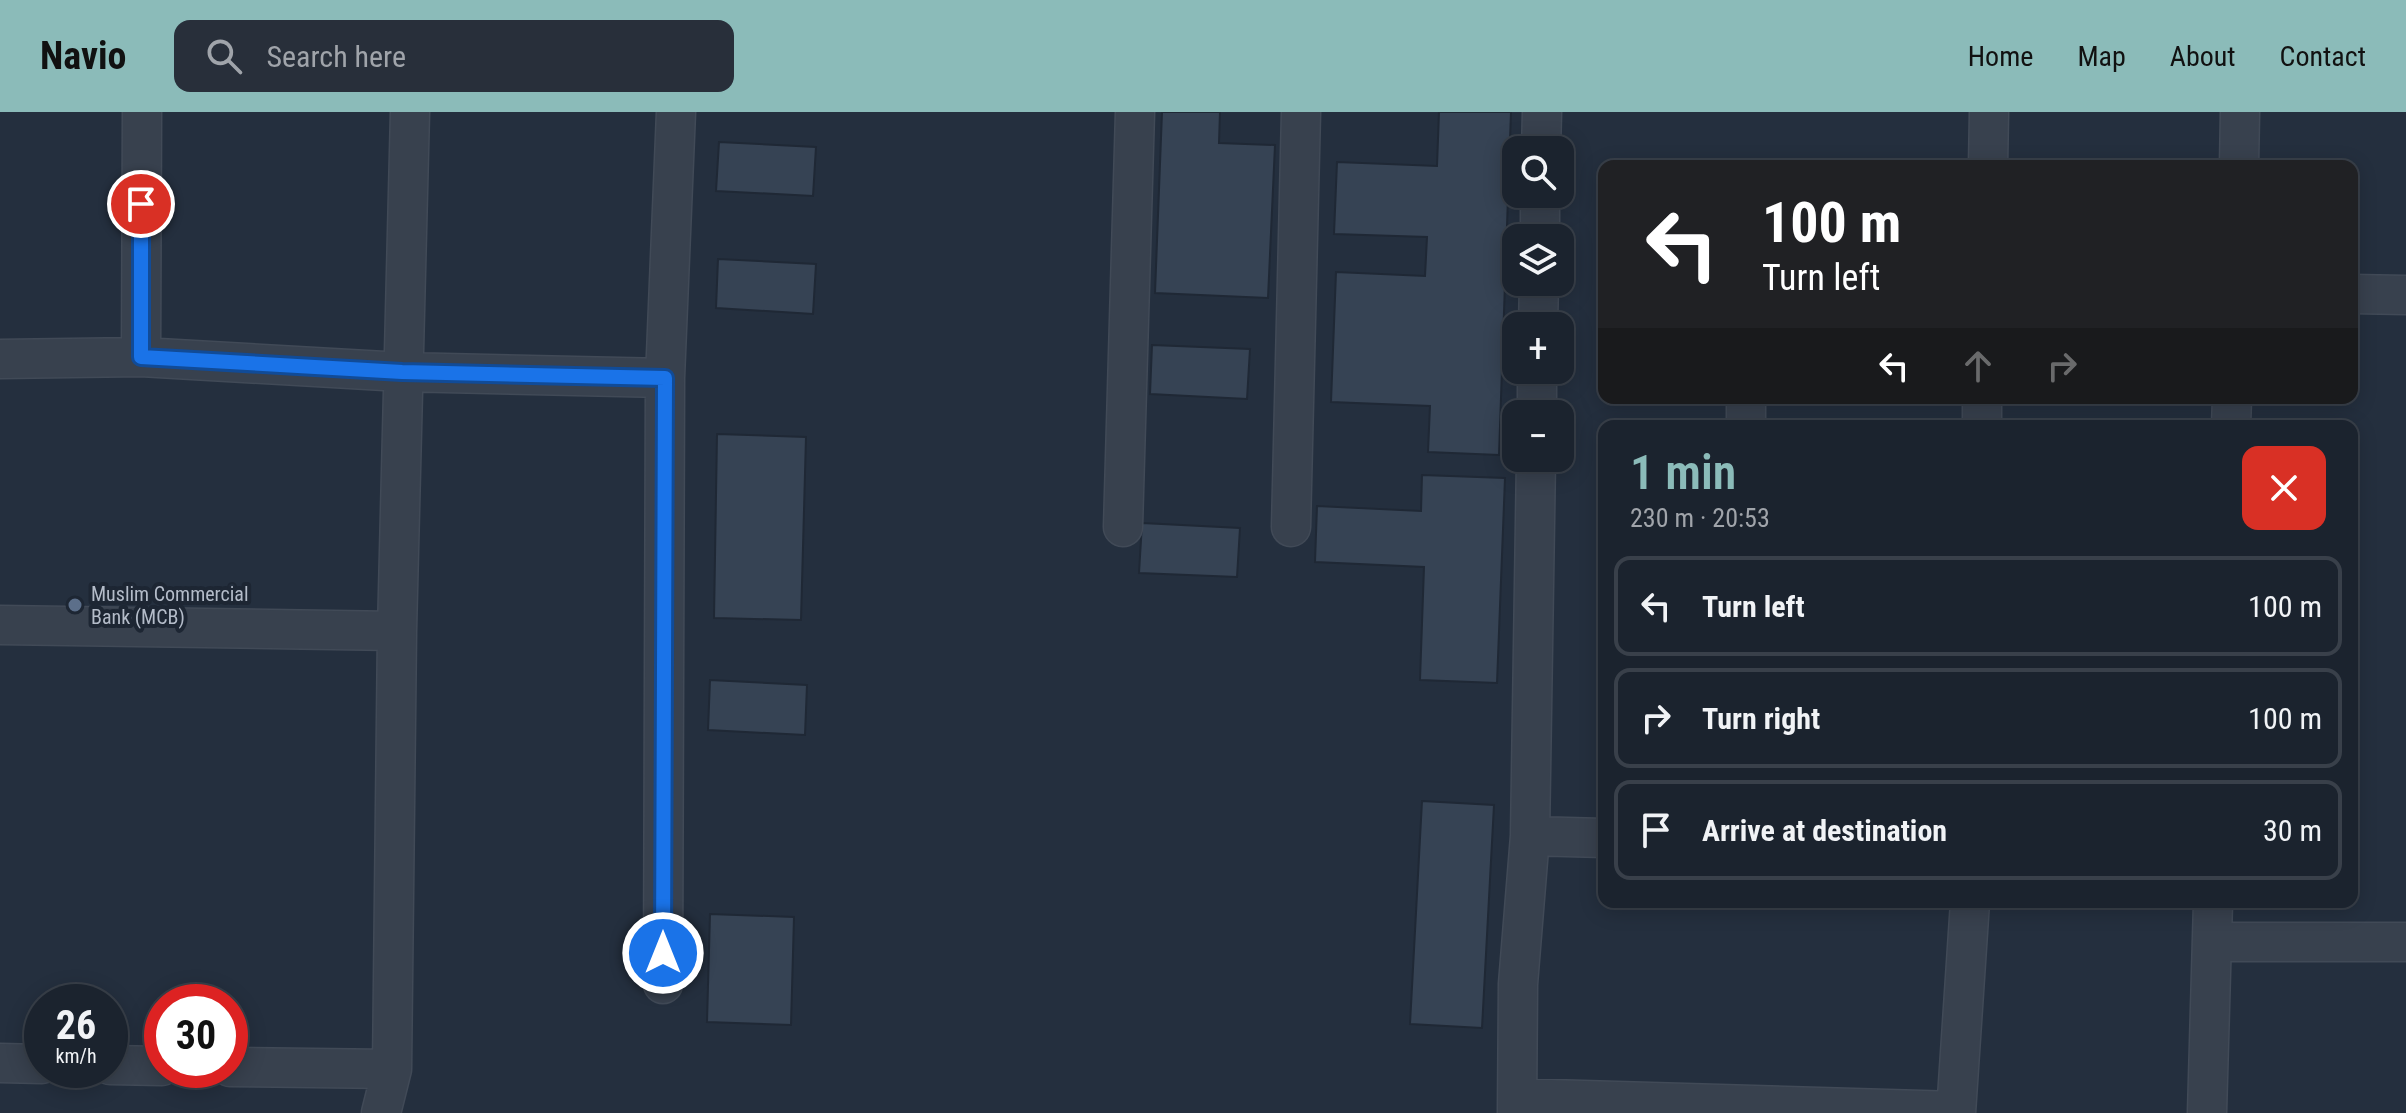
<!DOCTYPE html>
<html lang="en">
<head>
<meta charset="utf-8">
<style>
	:root { --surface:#1b232e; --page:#282f3a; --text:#f1f3f6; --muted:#a0a4aa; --line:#39404a; --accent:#8bbbb9 }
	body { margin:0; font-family:"Roboto Condensed",sans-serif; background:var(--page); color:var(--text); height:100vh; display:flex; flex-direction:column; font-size:30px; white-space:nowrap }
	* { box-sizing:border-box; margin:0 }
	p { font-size:26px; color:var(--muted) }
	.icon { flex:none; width:44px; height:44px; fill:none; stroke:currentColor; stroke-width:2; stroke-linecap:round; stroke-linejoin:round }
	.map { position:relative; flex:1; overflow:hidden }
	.side { position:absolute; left:1598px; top:308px; width:760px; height:488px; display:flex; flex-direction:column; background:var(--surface); border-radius:16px; box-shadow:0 4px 20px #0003,0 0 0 2px var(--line) }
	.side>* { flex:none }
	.guide { position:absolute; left:1598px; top:48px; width:760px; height:244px; border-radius:16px; box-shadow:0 4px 20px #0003,0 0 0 2px var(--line); background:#202124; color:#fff; overflow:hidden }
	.buttons { position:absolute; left:1502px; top:24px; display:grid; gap:16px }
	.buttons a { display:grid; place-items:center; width:72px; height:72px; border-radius:16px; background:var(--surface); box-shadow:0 4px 20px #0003,0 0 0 2px var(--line); font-size:40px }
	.speed { position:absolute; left:24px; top:872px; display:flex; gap:16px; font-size:40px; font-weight:700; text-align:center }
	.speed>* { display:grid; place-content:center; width:104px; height:104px; border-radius:50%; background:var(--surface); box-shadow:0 4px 20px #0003,0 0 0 2px var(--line); line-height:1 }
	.speed small { font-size:20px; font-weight:400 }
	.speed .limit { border:12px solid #d22; background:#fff; color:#111 }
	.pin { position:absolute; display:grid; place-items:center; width:68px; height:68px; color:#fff; margin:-34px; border:4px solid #fff; border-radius:50%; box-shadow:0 2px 8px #0007 }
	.me { position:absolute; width:88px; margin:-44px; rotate:0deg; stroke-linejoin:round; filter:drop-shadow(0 0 6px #0008) }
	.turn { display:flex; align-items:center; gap:28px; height:168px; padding:0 32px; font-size:36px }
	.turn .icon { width:104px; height:104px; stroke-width:2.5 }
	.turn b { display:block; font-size:56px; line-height:68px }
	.lanes { display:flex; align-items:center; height:76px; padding:0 32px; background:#0003; justify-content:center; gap:40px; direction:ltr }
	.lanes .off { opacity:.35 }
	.round { display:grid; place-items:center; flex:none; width:84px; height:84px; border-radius:16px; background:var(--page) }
	.headline { display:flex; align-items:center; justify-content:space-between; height:136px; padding:0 32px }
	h1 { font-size:48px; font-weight:600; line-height:60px; color:var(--accent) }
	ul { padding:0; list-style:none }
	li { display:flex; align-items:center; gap:24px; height:100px; margin:0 16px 12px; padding:0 16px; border:4px solid var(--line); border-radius:16px }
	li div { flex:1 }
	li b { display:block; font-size:30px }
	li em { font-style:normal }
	header { display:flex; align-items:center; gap:48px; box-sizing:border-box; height:112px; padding:0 40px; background:var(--accent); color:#111 }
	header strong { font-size:38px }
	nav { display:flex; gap:44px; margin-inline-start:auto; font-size:28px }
	.search { width:560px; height:72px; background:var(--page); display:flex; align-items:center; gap:20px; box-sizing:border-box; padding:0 28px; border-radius:16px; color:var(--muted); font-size:30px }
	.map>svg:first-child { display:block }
</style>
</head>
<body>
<header>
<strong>Navio</strong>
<div class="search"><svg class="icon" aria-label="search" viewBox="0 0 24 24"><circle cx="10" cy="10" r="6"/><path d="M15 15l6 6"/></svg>Search here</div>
<nav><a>Home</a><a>Map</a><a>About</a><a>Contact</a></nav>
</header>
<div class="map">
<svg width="2406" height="1001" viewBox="0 0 2406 1001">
	<rect width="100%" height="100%" fill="#242f3e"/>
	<!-- building -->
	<path fill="#364354" stroke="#1f2835" stroke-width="2" d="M1162,0H1220L1219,31L1275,33L1268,186L1155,181Z
		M1439,0H1511L1499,343L1428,340L1430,294L1331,290L1336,160L1425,164L1427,125L1334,122L1337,50L1437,54Z
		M719,30L816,35L813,84L716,79Z
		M718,147L816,152L813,202L716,196Z
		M1152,233L1250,237L1247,287L1150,282Z
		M717,322L806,325L801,508L714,506Z
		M1422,363L1505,366L1497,571L1420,568L1424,455L1315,450L1317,394L1421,399Z
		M1142,411L1240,416L1237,465L1139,461Z
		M710,568L807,573L805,623L708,618Z
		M1422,689L1494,693L1482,916L1410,912Z
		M710,802L794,805L791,913L707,910Z"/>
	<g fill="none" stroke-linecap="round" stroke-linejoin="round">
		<!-- minor casing -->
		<g stroke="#414a57" stroke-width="41">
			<path id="minor" d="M1541,38L1542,0
				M1988,54L1989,0
				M2239,54L2240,0
				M1540,126V82
				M2352,182L2406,183
				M1538,214L1539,170
				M141,245L142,0
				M0,247L141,245L402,260L665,266
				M1537,302V258
				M1746,314V286
				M1982,314V286
				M2231,314L2232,286
				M1123,415L1135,0
				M1291,415L1301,0
				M0,513L397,519
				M1530,724L1604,726
				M2212,830H2406
				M663,872L665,266L676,0
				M0,951L42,952
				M110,953L162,954
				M230,955L392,957
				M1518,986L1956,999
				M381,1001L392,957L397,519L410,0
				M1517,1001L1518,872L1530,724L1536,346
				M1956,1001L1970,790
				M2207,1001L2213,790"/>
		</g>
		<!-- minor -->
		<use href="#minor" stroke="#38414e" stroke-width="38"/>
	</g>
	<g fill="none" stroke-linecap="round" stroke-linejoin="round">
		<!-- route casing -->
		<g stroke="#114b97" stroke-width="20">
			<path id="route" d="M141,92V245L402,260L665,266L663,841"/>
		</g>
		<!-- route -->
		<use href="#route" stroke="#1a73e8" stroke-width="14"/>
	</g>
	<!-- markers -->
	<circle fill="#5c6f8a" stroke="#1d2633" stroke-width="3" cx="75" cy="493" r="8"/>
	<g text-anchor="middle" stroke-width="8" stroke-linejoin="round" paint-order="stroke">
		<!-- poi labels -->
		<g font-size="20" fill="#b4bcc9" stroke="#1d2633" text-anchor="start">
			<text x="91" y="489">Muslim Commercial<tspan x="91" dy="23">Bank (MCB)</tspan></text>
		</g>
	</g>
</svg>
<div class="buttons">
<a><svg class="icon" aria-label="search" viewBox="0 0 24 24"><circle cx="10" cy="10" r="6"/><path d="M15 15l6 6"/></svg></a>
<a><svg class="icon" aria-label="layers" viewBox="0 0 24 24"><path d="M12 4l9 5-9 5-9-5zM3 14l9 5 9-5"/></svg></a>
<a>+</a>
<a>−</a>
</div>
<div class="speed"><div>26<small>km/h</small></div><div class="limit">30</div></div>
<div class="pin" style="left:141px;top:92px;background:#d93025"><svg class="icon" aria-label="arrive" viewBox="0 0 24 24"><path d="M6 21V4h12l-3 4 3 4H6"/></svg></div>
<svg class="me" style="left:663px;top:841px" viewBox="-20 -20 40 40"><circle r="17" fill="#1a73e8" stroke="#fff" stroke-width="3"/><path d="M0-11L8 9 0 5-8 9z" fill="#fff"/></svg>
<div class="guide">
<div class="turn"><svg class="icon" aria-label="left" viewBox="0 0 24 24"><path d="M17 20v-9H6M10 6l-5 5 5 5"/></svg><div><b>100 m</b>Turn left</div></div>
<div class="lanes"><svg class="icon" aria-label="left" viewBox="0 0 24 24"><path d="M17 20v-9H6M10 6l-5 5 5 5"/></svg><svg class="icon off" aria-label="ahead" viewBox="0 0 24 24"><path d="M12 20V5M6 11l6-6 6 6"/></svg><svg class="icon off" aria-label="right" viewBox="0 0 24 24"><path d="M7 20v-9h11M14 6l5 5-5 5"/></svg></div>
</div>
<section class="side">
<div class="headline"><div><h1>1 min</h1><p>230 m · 20:53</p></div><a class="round" style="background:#d93025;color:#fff"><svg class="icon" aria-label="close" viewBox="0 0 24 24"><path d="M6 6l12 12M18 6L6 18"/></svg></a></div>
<ul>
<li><svg class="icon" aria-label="left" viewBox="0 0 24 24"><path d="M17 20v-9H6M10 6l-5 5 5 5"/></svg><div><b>Turn left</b></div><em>100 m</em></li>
<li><svg class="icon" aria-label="right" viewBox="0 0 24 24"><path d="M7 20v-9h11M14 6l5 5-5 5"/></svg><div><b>Turn right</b></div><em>100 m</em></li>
<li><svg class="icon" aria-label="arrive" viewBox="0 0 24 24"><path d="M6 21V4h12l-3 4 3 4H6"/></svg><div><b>Arrive at destination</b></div><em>30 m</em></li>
</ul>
</section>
</div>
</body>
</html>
